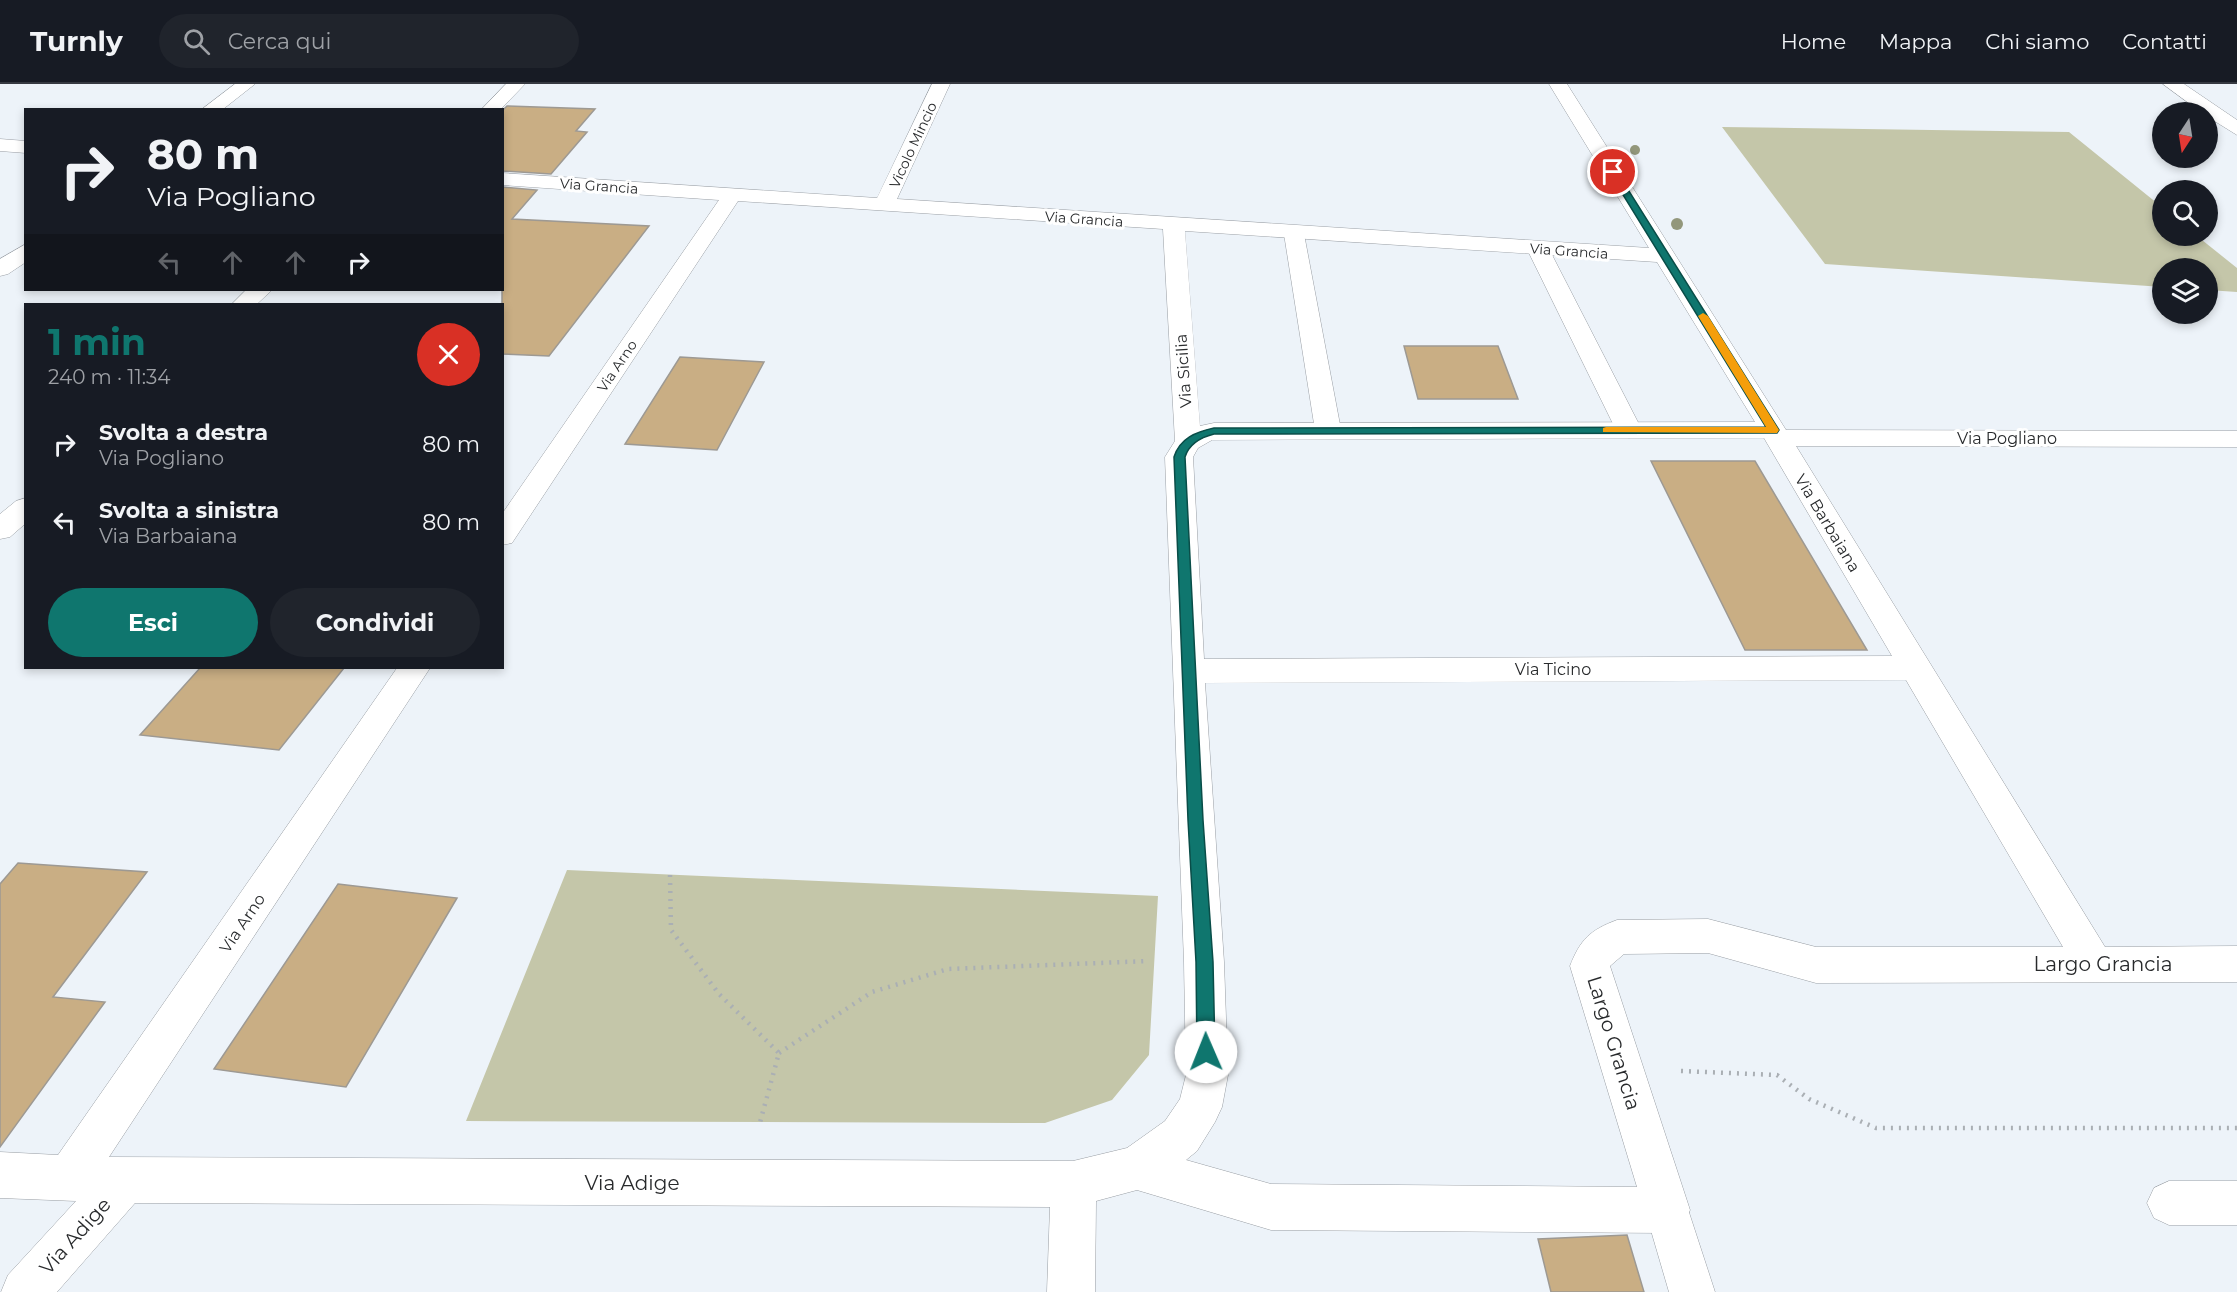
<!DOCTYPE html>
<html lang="it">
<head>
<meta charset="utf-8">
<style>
	:root { --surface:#171b24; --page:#20242c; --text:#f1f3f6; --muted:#9ea1a6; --line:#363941; --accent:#0f766e }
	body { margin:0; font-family:Montserrat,sans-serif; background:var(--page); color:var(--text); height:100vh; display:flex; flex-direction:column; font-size:22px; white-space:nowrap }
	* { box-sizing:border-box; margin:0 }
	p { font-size:20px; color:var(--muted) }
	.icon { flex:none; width:33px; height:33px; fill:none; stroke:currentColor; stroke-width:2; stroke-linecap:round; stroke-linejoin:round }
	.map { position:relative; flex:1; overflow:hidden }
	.details { position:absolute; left:24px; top:219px; width:480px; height:366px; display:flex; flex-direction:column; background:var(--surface); border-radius:0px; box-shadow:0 3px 9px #0003 }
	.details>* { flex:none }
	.top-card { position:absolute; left:24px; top:24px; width:480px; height:183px; border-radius:0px; box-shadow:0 3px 9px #0003; background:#171b24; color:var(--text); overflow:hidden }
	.needle { width:39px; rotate:192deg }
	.buttons { position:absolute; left:2152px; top:18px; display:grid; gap:12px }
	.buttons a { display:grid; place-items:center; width:66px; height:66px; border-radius:50%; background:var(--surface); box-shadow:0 3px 9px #0003; font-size:30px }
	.pin { position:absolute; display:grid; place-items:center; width:51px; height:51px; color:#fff; margin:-26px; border:3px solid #fff; border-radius:50%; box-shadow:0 2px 6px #0007 }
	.me { position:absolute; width:66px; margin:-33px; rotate:359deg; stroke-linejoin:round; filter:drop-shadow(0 0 4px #0008) }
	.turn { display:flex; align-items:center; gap:21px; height:126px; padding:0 24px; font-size:27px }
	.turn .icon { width:78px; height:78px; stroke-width:2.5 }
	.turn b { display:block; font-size:42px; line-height:51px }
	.lanes { display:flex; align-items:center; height:57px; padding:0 24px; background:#0003; justify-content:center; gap:30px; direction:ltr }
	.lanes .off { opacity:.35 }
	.round { display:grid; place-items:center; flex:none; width:63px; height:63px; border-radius:32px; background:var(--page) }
	.summary { display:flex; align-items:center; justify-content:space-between; height:102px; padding:0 24px }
	h1 { font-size:36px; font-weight:700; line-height:45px; color:var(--accent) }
	.cta { display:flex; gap:12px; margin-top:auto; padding:12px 24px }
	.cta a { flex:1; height:69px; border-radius:36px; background:var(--accent); color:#fff; font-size:24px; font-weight:700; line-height:69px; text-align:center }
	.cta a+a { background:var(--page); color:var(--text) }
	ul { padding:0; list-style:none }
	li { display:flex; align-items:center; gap:18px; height:78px; padding:0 24px }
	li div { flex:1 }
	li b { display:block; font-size:22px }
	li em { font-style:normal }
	header { display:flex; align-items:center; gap:36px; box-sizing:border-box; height:84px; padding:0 30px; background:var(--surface); border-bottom:2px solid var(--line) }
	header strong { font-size:28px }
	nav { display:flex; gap:33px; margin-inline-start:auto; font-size:21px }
	.search { width:420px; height:54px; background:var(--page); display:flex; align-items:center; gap:15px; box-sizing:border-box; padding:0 21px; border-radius:33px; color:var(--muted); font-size:22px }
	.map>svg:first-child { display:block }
</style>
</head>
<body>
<header>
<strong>Turnly</strong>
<div class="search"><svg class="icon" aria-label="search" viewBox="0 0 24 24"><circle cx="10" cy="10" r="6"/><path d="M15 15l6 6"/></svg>Cerca qui</div>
<nav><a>Home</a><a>Mappa</a><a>Chi siamo</a><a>Contatti</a></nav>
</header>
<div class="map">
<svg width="2237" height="1208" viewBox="0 0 2237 1208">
	<rect width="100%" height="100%" fill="#edf3f9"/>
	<!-- green -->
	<path fill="#c4c6a9" d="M1722,43L2069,48L2163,124V152H2197L2237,184V208L2208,206V184H2163V203L1825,180Z
		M567,786L1158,812L1149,971L1112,1016L1045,1039L466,1037Z"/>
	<!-- building -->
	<path fill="#c9ae84" stroke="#9d9993" stroke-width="1.5" d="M507,22L595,25L576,47L587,48L551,90L502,87V27Z
		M502,103L537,106L512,135L649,142L549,272L502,270Z
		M1404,262H1498L1518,315H1418Z
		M680,273L764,278L717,366L625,360Z
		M1651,377H1755L1867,566H1745Z
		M200,584H344L279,666L140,651Z
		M18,779L147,788L53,913L105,918L0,1063V800Z
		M338,800L457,814L346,1003L214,985Z
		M1627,1151L1644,1208H1551L1538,1155Z"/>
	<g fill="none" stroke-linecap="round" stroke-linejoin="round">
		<!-- lane casing -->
		<g stroke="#999ea4" stroke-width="1">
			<path id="lane" d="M235,0H255L222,26H201Z
				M506,0H525L500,26H481Z
				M1294,144L1301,146L1304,150L1341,346L1337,351L1328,354L1319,351L1315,346L1284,150L1287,146Z
				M1538,159L1545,161L1549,165L1642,346L1638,351L1629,354L1620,351L1616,346L1527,165L1531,161Z
				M2169,1097H2237V1141H2169L2154,1134L2147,1119L2154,1104Z
				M1667,1104L1683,1110L1715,1208H1669L1645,1126L1651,1110Z"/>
		</g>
		<!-- street casing -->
		<g stroke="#999ea4" stroke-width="1">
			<path id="street" d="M932,0H950L897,115L1649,164L1549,0H1567L1786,346L2237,347V363L1796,362L2105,863L2237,862V898L1816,899L1708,869L1624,870L1610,882L1690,1126L1683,1142L1667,1149L1271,1146L1137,1106L1096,1117L1095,1208H1047L1050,1123L135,1119L57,1208H1L8,1191L76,1117L0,1114V1068L58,1071L397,584H430L109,1073L1073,1077L1127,1064L1165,1037L1180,1015L1186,991L1184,878L1165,373L1175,357L1163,145L738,117L512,459L502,461V430L719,116L502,101V89L877,114ZM1185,147L1657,178L1755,338L1214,339L1200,342ZM1764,354L1892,572L1204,575L1193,373L1198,364L1212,356ZM1906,596L2063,863H1816L1708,835L1617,836C1590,846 1580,856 1570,882L1637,1103L1271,1100L1186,1076L1197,1067L1215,1038L1222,1023L1228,991L1224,878L1205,599Z
				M2163,0H2184L2237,36V51L2208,33V28H2201Z
				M0,55L26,57V69L0,67Z
				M26,160V178L8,190L0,192V175Z
				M246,206H272L257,220H232Z
				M26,414V439L10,453L0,455V430L16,417Z"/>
		</g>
		<!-- path -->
		<path stroke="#aaafb4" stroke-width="4.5" stroke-dasharray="2 6" stroke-linecap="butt" d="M670,791L671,846L719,910L779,969L759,1042
			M779,969L872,908L948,885L1149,877
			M1681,987L1777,991L1809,1015L1876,1044H2237"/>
		<!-- lane -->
		<use href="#lane" fill="#fff" fill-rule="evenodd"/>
		<!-- street -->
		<use href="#street" fill="#fff" fill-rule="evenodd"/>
	</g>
	<!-- trees -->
	<g fill="#93977b">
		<circle cx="1635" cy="66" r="5"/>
		<circle cx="1677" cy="140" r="6"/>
	</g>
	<!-- route -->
	<path fill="#0f766e" stroke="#0a4d48" stroke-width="1.5" d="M1613,86L1617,88L1779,346L1777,349L1214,350C1202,353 1189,360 1185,373L1203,736L1213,878L1215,968L1212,974L1206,976L1200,974L1197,968L1196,878L1188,736L1174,373C1180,354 1196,348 1214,344L1766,343L1609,88Z"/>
	<!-- slow -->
	<path fill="#f59e0b" d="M1703,229L1708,232L1779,346L1777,349L1603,348V344L1606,343H1766L1698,232Z"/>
	<g text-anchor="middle" stroke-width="6" stroke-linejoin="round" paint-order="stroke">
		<!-- far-street labels -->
		<g font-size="14" fill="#282a2c" stroke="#fff">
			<text transform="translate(913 61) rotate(-65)" y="5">Vicolo Mincio</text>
			<text transform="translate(599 102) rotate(4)" y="5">Via Grancia</text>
			<text transform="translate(1084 135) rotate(4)" y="5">Via Grancia</text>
			<text transform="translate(1569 167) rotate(4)" y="5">Via Grancia</text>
			<text transform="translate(617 282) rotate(-56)" y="5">Via Arno</text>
		</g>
		<!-- street labels -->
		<g font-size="16" fill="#282a2c" stroke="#fff">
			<text transform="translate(1183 287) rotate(-94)" y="6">Via Sicilia</text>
			<text x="2007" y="360">Via Pogliano</text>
			<text transform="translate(1828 439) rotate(59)" y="6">Via Barbaiana</text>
			<text x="1553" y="591">Via Ticino</text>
			<text transform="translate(242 839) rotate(-56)" y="6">Via Arno</text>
		</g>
		<!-- near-street labels -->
		<g font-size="20" fill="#282a2c" stroke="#fff">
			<text x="2103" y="887">Largo Grancia</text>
			<text transform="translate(1614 959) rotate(73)" y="7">Largo Grancia</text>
			<text x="632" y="1106">Via Adige</text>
			<text transform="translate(75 1152) rotate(-48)" y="7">Via Adige</text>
		</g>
	</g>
</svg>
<div class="buttons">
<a><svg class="needle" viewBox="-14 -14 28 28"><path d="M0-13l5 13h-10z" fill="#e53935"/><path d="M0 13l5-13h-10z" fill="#9ea1a6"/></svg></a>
<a><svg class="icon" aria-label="search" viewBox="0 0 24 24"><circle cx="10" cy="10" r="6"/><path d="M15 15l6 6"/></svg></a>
<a><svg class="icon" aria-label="layers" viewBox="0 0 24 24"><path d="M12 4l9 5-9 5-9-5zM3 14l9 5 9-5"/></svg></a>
</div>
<div class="pin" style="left:1613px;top:88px;background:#d93025"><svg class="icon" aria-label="arrive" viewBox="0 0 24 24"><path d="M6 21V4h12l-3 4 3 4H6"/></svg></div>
<svg class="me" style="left:1206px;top:968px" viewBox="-20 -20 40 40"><circle r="19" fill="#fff"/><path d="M0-13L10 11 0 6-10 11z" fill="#0f766e"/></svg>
<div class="top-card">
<div class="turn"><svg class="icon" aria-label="right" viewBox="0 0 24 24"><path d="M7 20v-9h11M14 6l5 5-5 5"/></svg><div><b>80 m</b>Via Pogliano</div></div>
<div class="lanes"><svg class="icon off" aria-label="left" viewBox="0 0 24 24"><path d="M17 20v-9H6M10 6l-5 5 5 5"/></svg><svg class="icon off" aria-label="ahead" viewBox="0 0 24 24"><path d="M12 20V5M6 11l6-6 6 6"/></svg><svg class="icon off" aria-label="ahead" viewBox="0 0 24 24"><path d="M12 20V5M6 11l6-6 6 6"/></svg><svg class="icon" aria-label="right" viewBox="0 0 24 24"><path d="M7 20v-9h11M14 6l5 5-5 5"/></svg></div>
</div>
<section class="details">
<div class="summary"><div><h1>1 min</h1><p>240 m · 11:34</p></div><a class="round" style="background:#d93025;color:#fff"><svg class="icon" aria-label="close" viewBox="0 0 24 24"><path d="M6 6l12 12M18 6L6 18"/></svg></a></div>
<ul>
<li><svg class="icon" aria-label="right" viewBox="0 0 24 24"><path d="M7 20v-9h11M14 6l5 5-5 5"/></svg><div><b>Svolta a destra</b><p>Via Pogliano</p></div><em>80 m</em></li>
<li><svg class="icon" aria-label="left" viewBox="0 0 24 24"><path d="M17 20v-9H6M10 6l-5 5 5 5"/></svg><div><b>Svolta a sinistra</b><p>Via Barbaiana</p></div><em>80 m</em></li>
</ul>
<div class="cta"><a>Esci</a><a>Condividi</a></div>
</section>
</div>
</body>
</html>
